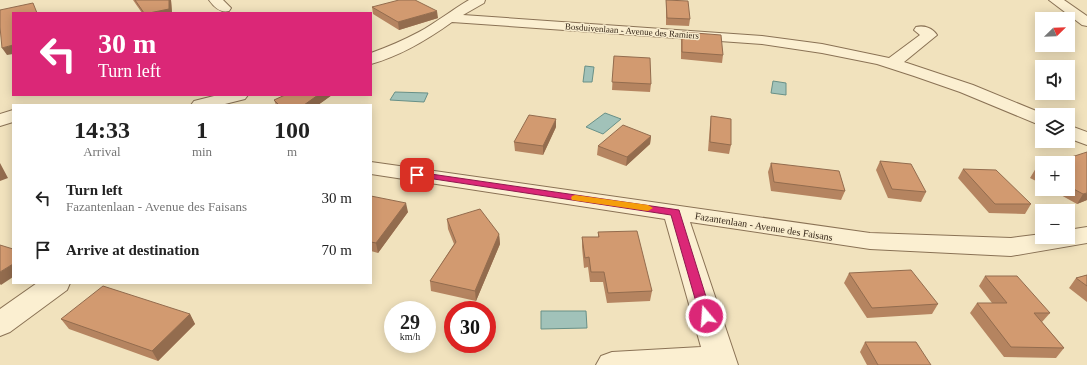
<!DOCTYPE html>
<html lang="en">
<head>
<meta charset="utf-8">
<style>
	:root { --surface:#fff; --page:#f6f6f6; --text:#222; --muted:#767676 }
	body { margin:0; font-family:"Times New Roman",serif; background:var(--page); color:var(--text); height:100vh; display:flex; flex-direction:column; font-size:15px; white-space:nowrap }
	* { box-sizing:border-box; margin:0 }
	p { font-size:13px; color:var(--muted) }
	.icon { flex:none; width:22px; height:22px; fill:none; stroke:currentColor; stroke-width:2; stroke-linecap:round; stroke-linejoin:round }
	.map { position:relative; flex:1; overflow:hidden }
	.side { position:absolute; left:12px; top:104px; width:360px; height:180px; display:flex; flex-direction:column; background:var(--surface); border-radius:0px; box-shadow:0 2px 10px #0003 }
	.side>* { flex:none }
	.guide { position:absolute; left:12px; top:12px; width:360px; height:84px; border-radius:0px; box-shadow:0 2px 10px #0003; background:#db2777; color:#fff; overflow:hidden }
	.needle { width:26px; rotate:67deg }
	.controls { position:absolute; left:1035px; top:12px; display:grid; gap:8px }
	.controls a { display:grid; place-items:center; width:40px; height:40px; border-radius:0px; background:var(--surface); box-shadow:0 2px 10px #0003; font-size:20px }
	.speed { position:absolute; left:384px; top:301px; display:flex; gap:8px; font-size:20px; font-weight:700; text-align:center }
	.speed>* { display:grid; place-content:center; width:52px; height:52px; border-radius:50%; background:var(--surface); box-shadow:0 2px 10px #0003; line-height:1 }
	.speed small { font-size:10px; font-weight:400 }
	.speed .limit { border:6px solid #d22; background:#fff; color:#111 }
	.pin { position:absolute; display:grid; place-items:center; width:34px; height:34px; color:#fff; margin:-17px; border-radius:8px; box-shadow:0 2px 6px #0006 }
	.me { position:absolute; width:44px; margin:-22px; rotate:342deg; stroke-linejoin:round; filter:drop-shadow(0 0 3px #0008) }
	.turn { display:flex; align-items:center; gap:14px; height:84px; padding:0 20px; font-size:18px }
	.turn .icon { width:52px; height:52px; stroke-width:2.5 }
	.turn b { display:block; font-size:28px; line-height:34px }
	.eta { display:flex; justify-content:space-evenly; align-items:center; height:68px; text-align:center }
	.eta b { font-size:24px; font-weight:700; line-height:28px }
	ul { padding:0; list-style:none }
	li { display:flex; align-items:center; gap:12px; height:52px; padding:0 20px }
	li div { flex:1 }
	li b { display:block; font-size:15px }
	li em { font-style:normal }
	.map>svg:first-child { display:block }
</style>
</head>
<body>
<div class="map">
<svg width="1087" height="365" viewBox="0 0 1087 365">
	<rect width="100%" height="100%" fill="#f1e2bd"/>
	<!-- water -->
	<path fill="#a1c2b9" stroke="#689087" d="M585,66L594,67L592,82H583Z
		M773,81L786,83V95L771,93Z
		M395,92L428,93L424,102L390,100Z
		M605,113L621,119L603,134L586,127Z
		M541,311H586L587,328L541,329Z"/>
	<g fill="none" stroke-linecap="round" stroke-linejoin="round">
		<!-- minor casing -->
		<g stroke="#8a7255" stroke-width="2">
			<path id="minor" d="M209,0H223L231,8L229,11C220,13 214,7 209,0Z
				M469,0H485L484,3L463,15L762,36L822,44L889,58L920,35L914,30L916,27C924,25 933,28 937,35L904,62L973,85L1046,115H1042V126L960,92L914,76L877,64L822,53L762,44L452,22C427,40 400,56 371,64V53C388,47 404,40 419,32C437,22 452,10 469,0Z
				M1049,0H1064L1087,16V26L1082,25Z
				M218,95H248L245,99L221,105H191L194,101Z
				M13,110V122L0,126V114Z
				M1068,125L1087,132V145L1068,138Z
				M371,162L870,233L1011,238L1042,234V237H1068V230L1087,227V243L1011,256L870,249L690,222L738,365H596L601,356L612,352L701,347L665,219L371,174Z
				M37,283H70L67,290L10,332L0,336V309Z"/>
		</g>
		<!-- minor -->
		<use href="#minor" fill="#fbefd1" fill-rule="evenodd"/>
	</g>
	<!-- wall -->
	<path fill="#b58460" d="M133,0H171L172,13H142Z
		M666,0L690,19L689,26L666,25Z
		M372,7L438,18L399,30L373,14Z
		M682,32L723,55L722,63L681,59V40Z
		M614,56L651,84L650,92L612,90Z
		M332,95L318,105H276L274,100Z
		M711,116L731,145L729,154L708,151L710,125Z
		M556,127L543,155L515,151L514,142Z
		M651,136L650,144L626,166L597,155L598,146Z
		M880,161L926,192L921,202L888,198L876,170Z
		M771,163L845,191L841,200L771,191L768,172Z
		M1068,163L1087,200L1077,204L1050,189H1068Z
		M1042,166V184L1030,178L1036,168Z
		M963,169L1031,204L1025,214L989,213L958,178Z
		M371,196L408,212L378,253L371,251Z
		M447,219L499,234L500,244L476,301L431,291L430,281L454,244L448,229Z
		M598,232L652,291L650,301L607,303L603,282H590L588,267L584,268L582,247V237H598Z
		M849,273L938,304L932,314L867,318L844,283Z
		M1087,275V302L1069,288L1076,278Z
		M985,276L1050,313L1042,322L1064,348L1056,358L1004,357L970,313L977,303H992L979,286Z
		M190,314L195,324L158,361L69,329L61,319Z
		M865,342L931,365H867L860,352Z"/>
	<!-- shaded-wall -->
	<path fill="#936c4e" d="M169,0H171L172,13H149Z
		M437,11L438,18L399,30L398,22Z
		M13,45V54L7,55L2,48Z
		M318,95H332L318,105H304Z
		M556,119V127L543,155V146Z
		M651,136L650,144L626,166L627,157Z
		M0,163L8,178L0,181Z
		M1087,193V200L1077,204L1083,194Z
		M406,203L408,212L378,253L376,243Z
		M499,234L500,244L476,301L475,291Z
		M13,264V277L1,285L0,284V272Z
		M190,314L195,324L158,361L152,351Z"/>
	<!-- building -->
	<path fill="#d29a70" stroke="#936c4e" d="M135,0H169V9L149,13H144Z
		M399,0H415L437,11L398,22L372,7Z
		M666,0L688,1L690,19L667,18Z
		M33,3L37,13H13V45L2,48L0,27V10Z
		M682,32L721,35L723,55L682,52Z
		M614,56L650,58L651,84L612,82Z
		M285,95H318L304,105H279L274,100Z
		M529,115L556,119L543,146L514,142Z
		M711,116L731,119V145L710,142Z
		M623,125L651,136L627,157L598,146Z
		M1087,152V193L1083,194L1068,186V163H1053Z
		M880,161L911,164L926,192L892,189Z
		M771,163L839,171L845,191L774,182Z
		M1042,166V172L1036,168Z
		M963,169L996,170L1031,204H995Z
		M371,196L406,203L376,243L371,242Z
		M480,209L499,234L475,291L430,281L456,242L447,219Z
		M637,231L652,291L608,293L604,272H591L589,257L585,258L582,237H599L598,232Z
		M0,245L13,249V264L0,272Z
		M911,270L938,304L872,308L849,273Z
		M1087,275V286L1076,278Z
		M985,276H1017L1050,313H1034L1064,348L1011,347L977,303H1007Z
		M103,286L190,314L152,351L61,319Z
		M865,342H916L931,365H878Z"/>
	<!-- route -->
	<path fill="#db2777" stroke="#8e194d" d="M417,172L679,210L712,316L710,319L706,321L702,319L700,316L671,215L414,176L412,175Z"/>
	<!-- slow -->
	<path fill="#f59e0b" d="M575,195L648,205L653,208L648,211L572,200L571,198L572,196Z"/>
	<g text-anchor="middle" stroke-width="3" stroke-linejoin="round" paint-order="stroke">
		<!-- far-street labels -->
		<g font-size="9" fill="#38291b" stroke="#f8eccd">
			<text transform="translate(632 31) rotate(4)" y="3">Bosduivenlaan - Avenue des Ramiers</text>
		</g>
		<!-- street labels -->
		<g font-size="10" fill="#38291b" stroke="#f8eccd">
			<text transform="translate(764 226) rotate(9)" y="4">Fazantenlaan - Avenue des Faisans</text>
		</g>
	</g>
</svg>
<div class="controls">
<a><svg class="needle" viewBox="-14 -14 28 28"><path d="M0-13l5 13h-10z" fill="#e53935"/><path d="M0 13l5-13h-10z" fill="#767676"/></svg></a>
<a><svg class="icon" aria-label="sound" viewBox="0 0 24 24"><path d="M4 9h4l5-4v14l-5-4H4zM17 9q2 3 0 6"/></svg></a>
<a><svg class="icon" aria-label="layers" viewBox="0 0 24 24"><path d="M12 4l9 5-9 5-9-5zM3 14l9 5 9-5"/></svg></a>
<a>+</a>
<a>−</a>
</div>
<div class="speed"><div>29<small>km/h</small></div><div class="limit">30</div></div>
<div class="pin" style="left:417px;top:175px;background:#d93025"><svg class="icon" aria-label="arrive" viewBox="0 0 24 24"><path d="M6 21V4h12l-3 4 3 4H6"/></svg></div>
<svg class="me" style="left:706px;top:316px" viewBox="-20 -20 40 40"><circle r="17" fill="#db2777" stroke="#fff" stroke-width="3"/><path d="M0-11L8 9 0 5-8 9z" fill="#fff"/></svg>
<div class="guide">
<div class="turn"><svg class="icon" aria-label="left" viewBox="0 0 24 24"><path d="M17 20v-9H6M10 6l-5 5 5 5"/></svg><div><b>30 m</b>Turn left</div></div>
</div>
<section class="side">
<div class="eta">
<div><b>14:33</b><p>Arrival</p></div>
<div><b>1</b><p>min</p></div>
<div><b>100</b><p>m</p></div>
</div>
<ul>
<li><svg class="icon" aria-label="left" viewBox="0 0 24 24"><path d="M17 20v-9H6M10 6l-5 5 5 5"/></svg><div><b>Turn left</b><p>Fazantenlaan - Avenue des Faisans</p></div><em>30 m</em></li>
<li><svg class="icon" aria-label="arrive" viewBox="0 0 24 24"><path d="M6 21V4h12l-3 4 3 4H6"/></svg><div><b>Arrive at destination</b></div><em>70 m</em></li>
</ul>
</section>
</div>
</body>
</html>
